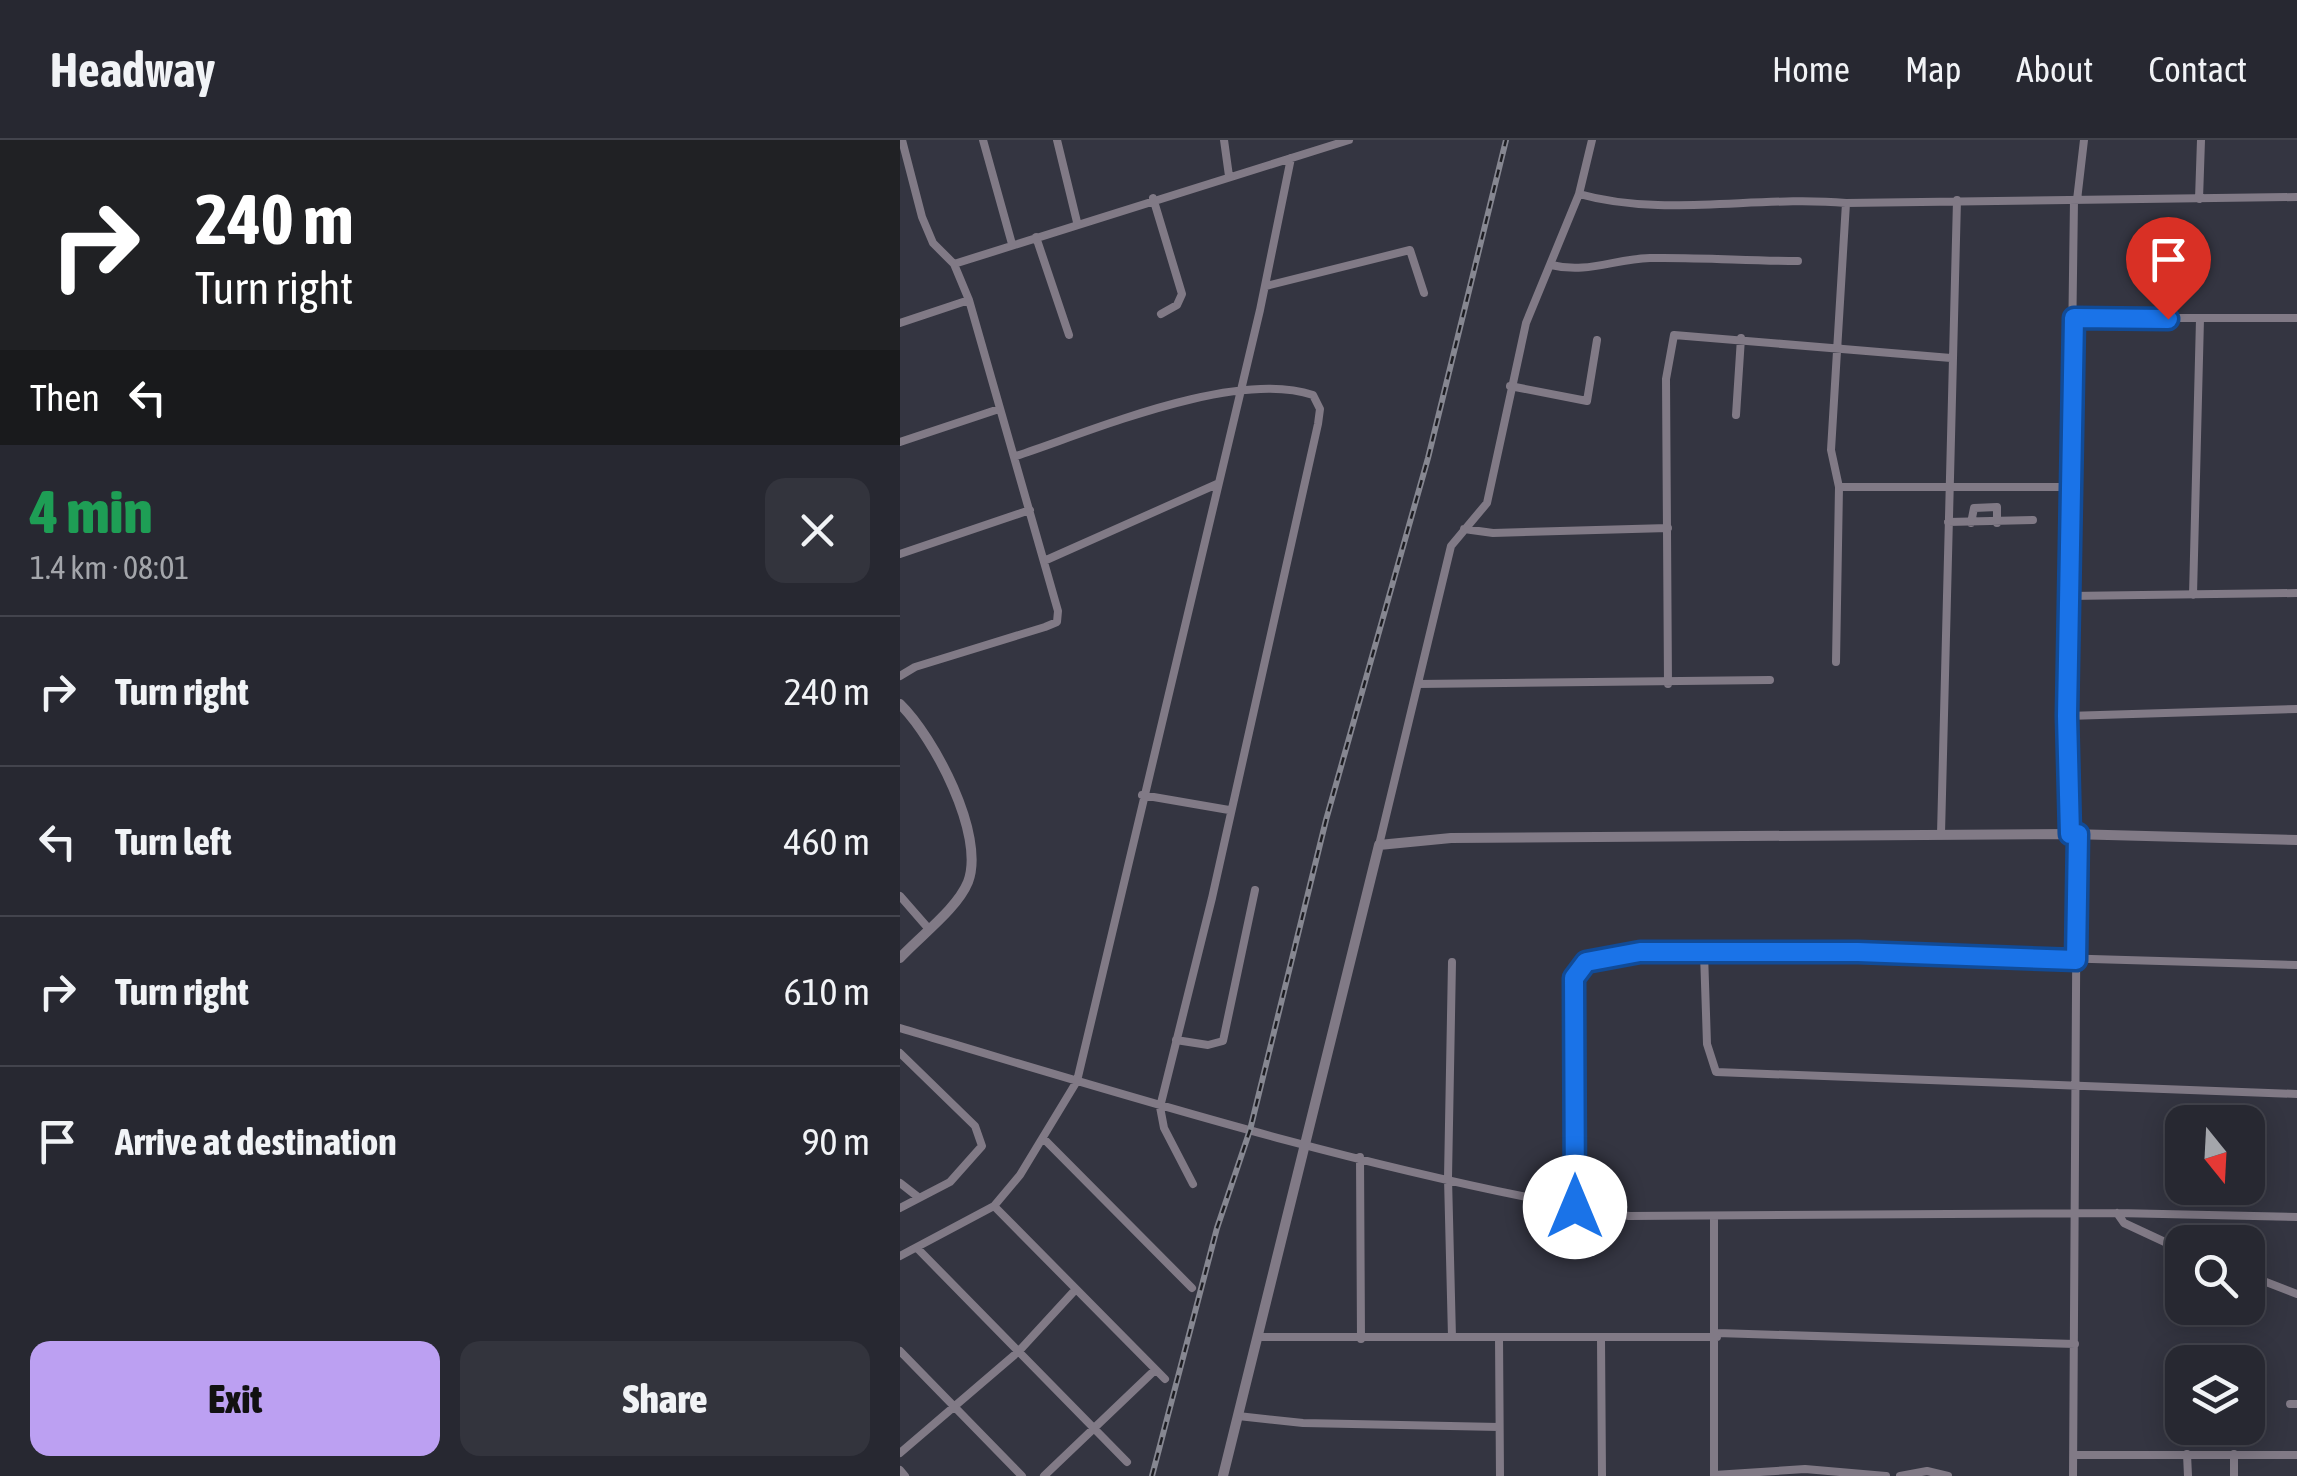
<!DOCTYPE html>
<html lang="en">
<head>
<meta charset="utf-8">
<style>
	:root { --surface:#272831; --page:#33343d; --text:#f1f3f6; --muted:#a4a6ab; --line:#43444d; --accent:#bca0f2 }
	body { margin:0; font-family:"Asap Condensed",sans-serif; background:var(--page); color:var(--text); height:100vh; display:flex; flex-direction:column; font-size:38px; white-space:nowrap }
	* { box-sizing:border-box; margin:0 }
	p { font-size:32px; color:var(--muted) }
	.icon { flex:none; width:55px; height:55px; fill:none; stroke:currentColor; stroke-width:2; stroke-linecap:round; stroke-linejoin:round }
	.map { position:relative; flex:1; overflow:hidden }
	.side { display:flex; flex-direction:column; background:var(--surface); width:900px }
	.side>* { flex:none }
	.banner { background:#202124; color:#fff; overflow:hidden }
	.needle { width:65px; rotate:162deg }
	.controls { position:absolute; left:1265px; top:965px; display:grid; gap:20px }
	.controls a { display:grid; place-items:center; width:100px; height:100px; border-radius:20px; background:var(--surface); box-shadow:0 5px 25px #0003,0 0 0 2px var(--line); font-size:50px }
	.pin { position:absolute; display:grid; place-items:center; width:85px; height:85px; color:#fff; margin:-102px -42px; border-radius:50% 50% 50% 0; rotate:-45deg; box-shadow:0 0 10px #0007 }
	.pin .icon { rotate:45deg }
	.me { position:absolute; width:110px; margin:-55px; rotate:0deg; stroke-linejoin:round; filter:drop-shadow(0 0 8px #0008) }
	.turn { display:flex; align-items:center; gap:35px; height:210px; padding:0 30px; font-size:45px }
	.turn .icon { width:130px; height:130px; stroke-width:2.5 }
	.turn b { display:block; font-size:70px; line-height:85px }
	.then { display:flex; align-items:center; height:95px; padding:0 30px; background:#0003; gap:20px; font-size:38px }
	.round { display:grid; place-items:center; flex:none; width:105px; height:105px; border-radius:20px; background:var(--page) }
	.head { display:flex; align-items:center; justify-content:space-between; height:170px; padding:0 30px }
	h1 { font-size:60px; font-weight:800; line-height:75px; color:#1e9e55 }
	.button { display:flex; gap:20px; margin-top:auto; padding:20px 30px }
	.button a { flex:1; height:115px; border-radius:20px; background:var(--accent); color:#111; font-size:40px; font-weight:800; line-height:115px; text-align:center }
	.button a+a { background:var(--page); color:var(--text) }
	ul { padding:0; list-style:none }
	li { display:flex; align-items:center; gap:30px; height:150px; padding:0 30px; border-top:2px solid var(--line) }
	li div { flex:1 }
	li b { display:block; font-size:38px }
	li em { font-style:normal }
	header { display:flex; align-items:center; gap:60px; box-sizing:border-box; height:140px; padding:0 50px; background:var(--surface); border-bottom:2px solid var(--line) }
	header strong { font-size:48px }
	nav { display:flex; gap:55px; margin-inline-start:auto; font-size:35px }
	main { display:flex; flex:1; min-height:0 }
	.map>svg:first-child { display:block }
</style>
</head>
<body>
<header>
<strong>Headway</strong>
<nav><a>Home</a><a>Map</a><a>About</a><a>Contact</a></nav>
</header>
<main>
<section class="side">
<div class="banner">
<div class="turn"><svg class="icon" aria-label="right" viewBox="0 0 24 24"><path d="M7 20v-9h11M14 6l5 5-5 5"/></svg><div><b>240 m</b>Turn right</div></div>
<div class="then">Then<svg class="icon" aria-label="left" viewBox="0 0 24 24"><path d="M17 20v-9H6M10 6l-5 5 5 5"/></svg></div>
</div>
<div class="head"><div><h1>4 min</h1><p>1.4 km · 08:01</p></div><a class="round"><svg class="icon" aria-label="close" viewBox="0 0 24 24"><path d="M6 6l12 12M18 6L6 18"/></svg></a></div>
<ul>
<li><svg class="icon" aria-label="right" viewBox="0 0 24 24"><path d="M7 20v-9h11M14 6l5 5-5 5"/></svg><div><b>Turn right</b></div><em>240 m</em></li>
<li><svg class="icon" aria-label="left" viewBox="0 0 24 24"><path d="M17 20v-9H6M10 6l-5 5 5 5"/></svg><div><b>Turn left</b></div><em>460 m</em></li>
<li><svg class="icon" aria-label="right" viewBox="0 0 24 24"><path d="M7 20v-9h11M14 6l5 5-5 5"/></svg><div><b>Turn right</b></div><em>610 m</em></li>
<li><svg class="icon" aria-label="arrive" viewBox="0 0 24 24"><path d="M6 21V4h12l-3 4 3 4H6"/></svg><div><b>Arrive at destination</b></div><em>90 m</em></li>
</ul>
<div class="button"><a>Exit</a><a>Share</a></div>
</section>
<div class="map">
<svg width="1397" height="1336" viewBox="0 0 1397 1336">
	<rect width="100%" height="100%" fill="#343541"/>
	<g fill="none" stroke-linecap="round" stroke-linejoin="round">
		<!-- minor -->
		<path stroke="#817a86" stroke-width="8" d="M83,0L112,104
			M157,0L177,82
			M324,0L329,36
			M679,54C764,78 858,55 946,63L1397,57
			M253,58L282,154L277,165L261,174
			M1299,59L1301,0
			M1177,60L1184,0
			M136,97L169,195
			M54,124L449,0
			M651,125C687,134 714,119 750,118C799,117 849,121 898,121
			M366,146L510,110L524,153
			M1174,178H1397
			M0,183L69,160
			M610,246L687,261L697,200
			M836,275L841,198
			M0,302L99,269
			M116,316C192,291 335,229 413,255L420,269L418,284L312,758L260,967L264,988L293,1044
			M939,347L931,310L946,63
			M1048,382L1133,380
			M1071,383L1074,368L1097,367V383
			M564,389L593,393L768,388
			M0,414L130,370
			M144,421L317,344
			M1293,455L1300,179
			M1169,456L1397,453
			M936,522L939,347H1171
			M0,536L15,527L145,487L157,482L158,471L69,160L54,124L33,103L22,77L2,0
			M518,544L870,540
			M768,544L766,239L774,195L1051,218
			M1167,576L1397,569
			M242,655L329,670
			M1041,694L1057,60
			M1170,694L1167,576L1174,60
			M479,705L551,406L587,363L626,183L679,54L692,0
			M0,756L28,788
			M804,813L807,904L816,932L1397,954
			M0,888C240,960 482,1035 729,1076L1217,1073L1397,1077
			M276,900L308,905L323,901L355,750
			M0,913L75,986L82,1006L50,1042L0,1068
			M143,998L292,1148
			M460,1017L461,1199
			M0,1043L18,1057
			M94,1066L265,1239
			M675,1067L674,838L692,820L741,812H958L1397,825
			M1217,1073L1224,1083L1282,1110
			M814,1077V1336
			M17,1108L227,1322
			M0,1116L94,1066L120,1035L177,941L360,170L391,18
			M1348,1135L1397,1154
			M817,1193L1175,1204
			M359,1197H817
			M552,1197L548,1038L552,822
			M599,1197L600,1336
			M701,1199L702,1336
			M0,1211L122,1336
			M1390,1264H1397
			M338,1276L403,1283L599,1287
			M0,1313L119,1211L176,1149
			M1287,1314L1288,1336
			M1175,1315H1397
			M0,1330L5,1336
			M814,1335L905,1329L986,1336
			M144,1336L255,1230
			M1000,1336L1027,1331L1048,1336
			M1173,1336L1177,694
			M1334,1336V1314"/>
		<!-- tertiary -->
		<path stroke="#817a86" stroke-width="10" d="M0,564C33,596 86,695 68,742C57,769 20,796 0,818
			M323,1336L479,705L551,698L1170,694L1397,700"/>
		<!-- rail casing -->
		<g stroke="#868791" stroke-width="6">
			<path id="rail" d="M252,1336L317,1088L350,990L426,680L528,318L606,0"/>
		</g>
		<!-- rail -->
		<use href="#rail" stroke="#1d1d22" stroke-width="2.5" stroke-dasharray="8" stroke-linecap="butt"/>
	</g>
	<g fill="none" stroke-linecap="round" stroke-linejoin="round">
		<!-- route casing -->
		<g stroke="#114b97" stroke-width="25">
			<path id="route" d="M675,1067L674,838L686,822L740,812H958L1176,820L1178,694H1170L1167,576L1174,178L1268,179"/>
		</g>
		<!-- route -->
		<use href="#route" stroke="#1a73e8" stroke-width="18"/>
	</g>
</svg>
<div class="controls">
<a><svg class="needle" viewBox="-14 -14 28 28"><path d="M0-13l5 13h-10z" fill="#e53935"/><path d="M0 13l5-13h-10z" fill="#a4a6ab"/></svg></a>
<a><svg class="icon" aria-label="search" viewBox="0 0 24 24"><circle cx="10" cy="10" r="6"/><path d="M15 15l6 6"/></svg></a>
<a><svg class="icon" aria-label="layers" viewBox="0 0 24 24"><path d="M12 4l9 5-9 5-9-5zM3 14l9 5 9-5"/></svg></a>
</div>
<div class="pin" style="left:1268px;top:179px;background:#d93025"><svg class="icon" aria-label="arrive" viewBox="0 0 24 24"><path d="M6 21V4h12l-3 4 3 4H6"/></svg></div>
<svg class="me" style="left:675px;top:1067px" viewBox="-20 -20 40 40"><circle r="19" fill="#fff"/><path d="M0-13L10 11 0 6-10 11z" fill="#1a73e8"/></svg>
</div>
</main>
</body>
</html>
